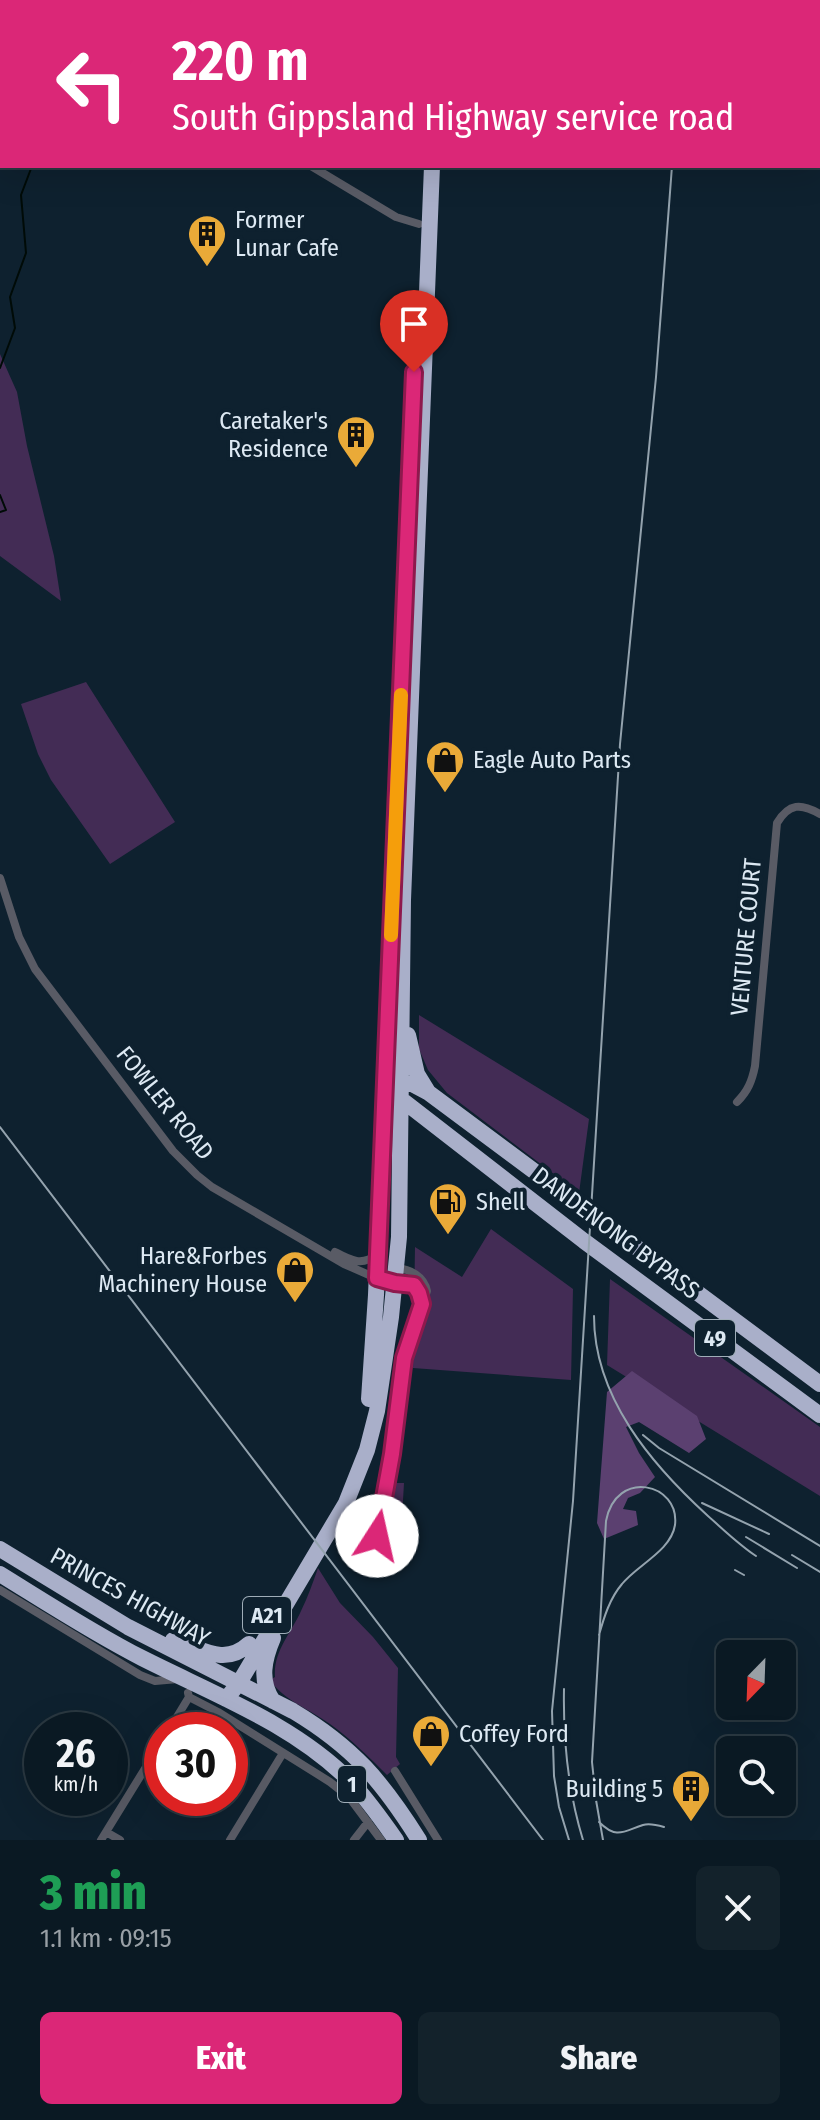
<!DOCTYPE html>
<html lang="en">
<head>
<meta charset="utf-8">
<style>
	:root { --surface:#0a1923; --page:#13222b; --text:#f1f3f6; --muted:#99a0a6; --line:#2a3841; --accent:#db2777 }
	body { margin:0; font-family:"Fira Sans Condensed",sans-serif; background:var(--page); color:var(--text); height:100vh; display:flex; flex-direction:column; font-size:30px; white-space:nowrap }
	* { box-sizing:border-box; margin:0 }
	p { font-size:26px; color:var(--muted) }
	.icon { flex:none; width:44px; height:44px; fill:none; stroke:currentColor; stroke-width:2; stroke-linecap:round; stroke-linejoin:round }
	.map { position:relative; height:1840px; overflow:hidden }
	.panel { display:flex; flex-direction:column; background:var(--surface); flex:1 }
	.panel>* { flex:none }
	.top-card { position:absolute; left:0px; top:0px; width:820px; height:168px; box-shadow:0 8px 32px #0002,0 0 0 2px var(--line); background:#db2777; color:#fff; overflow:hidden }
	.needle { width:52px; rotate:203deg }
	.controls { position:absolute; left:716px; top:1640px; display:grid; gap:16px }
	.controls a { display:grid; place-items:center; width:80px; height:80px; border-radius:12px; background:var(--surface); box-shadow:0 8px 32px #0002,0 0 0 2px var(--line); font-size:40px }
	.speed { position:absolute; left:24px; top:1712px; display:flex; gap:16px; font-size:40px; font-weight:700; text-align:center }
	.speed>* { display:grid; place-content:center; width:104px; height:104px; border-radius:50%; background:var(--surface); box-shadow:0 8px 32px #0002,0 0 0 2px var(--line); line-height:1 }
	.speed small { font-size:20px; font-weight:400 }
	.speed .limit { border:12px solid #d22; background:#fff; color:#111 }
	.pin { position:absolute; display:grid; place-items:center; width:68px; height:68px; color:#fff; margin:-82px -34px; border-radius:50% 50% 50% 0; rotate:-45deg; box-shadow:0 0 8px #0007 }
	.pin .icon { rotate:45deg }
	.me { position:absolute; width:88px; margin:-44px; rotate:10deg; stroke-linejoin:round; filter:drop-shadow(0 0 6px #0008) }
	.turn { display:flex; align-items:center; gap:28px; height:168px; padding:0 40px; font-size:36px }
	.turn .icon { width:104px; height:104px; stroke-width:2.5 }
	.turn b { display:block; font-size:56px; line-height:68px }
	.round { display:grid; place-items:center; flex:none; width:84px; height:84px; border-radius:12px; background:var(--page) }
	.summary { display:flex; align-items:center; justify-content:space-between; height:136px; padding:0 40px }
	h1 { font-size:48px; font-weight:800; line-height:60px; color:#1e9e55 }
	.cta { display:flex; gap:16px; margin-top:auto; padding:16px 40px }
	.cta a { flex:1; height:92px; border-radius:12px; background:var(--accent); color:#fff; font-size:32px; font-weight:800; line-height:92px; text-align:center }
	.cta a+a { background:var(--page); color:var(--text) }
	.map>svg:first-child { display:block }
</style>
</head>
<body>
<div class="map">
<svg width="820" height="1840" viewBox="0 0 820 1840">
	<rect width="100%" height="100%" fill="#0e212f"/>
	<!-- green -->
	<path fill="#432c55" d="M0,354L17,392L27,446L54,556L61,601L0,556Z
		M86,682L175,822L110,864L51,780L38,754L21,704Z
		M419,1015L589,1119L579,1193L447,1093L428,1070L419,1049Z
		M491,1229L573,1289L571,1380L413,1368L415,1247L462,1277Z
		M610,1279L820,1427V1496L607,1365Z
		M391,1483H404L400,1553C371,1534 385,1512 391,1483Z
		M318,1568L340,1603L373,1637L398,1668L396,1757L400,1764L387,1775C369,1757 351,1739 330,1724C311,1710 283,1700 270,1680L275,1677C273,1652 291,1633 301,1611C308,1597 313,1582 318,1568Z"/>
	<!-- forest -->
	<path fill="#5b4070" d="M632,1371L697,1416L706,1439L689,1453L639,1422L626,1427L639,1453L655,1477L640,1493L628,1498L623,1509L636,1511L638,1525L604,1539L597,1523L607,1392Z"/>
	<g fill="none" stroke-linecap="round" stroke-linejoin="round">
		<!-- stream -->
		<path stroke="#000b07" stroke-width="2" d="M118,2L119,0
			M0,368L15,328L10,297L26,253L21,195L32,166
			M0,495L6,510L0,512"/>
		<!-- street -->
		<path stroke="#595b65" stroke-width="8" d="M72,0L76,2
			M212,2L213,0
			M311,166L396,217L419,224
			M0,878L19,937L35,969L173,1151L197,1175L212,1187L344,1264L376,1278
			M737,1102C748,1091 752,1081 755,1066L777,823C789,803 801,803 820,814
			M335,1252C350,1260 362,1267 377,1254
			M395,1283C414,1283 421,1285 422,1306
			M383,1560L378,1544L377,1534L392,1454L404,1358L427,1291C424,1276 410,1269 396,1268
			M0,1590L140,1675L155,1681L178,1679
			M189,1697L218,1712L330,1782L349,1797L381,1840
			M169,1730L189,1697L188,1693
			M395,1771L438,1840
			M106,1832L120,1840
			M101,1840L162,1741
			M230,1840L283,1753
			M354,1840L368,1822"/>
		<!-- highway -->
		<path stroke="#a9afc9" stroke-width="16" d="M428,2V0
			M408,1035L417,1074L428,1092
			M391,1083L412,1084L429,1093L820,1384
			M397,1096L584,1241L820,1415
			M369,1399L376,1295L393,895
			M0,1549L128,1627L293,1711C353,1747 382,1781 419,1840
			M0,1574C47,1603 93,1633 142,1658C213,1694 294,1724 351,1782C368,1800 382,1820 396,1840
			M273,1638C264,1659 259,1681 273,1701
			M173,1640C201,1648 224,1667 249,1644
			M226,1699L239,1683L346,1503L367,1450L377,1411L391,1317L399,1237L403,900L432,166"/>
		<!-- tram -->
		<path stroke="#94a3ae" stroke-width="2" d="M599,1635C604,1617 610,1598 622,1584C637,1565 671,1551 675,1525C680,1483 616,1468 606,1521L592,1762L596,1800L603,1840
			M599,1822C617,1840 624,1831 643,1825C650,1823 657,1825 664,1827"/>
		<!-- rail -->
		<path stroke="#94a3ae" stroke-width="2" d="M690,2V0
			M0,1127L543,1840
			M594,1316C594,1397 651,1464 708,1516C724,1530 738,1544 756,1556
			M643,1435L659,1448L820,1546
			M702,1503L769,1534
			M746,1537L797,1568
			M792,1555L820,1572
			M735,1570L744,1575
			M564,1689C563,1741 568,1791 583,1840
			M569,1840L559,1807L554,1776L552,1711L573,1501L620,744L656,377L672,166"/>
	</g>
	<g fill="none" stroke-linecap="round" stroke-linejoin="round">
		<!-- route casing -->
		<g stroke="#8e194d" stroke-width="20">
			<path id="route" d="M377,1536L392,1454L404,1358L422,1304L419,1293L414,1285L395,1283L377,1278L414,372"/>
		</g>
		<!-- route -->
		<use href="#route" stroke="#db2777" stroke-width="14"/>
		<!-- slow -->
		<path stroke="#f59e0b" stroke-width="14" d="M391,935L401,695"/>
	</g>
	<!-- icons -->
	<defs>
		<g id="building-pin" transform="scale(2)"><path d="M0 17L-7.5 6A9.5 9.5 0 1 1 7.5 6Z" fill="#eaaa38" stroke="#0e212f"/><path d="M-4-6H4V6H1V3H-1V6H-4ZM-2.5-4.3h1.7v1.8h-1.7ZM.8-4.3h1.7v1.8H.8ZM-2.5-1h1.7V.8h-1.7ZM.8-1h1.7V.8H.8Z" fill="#111"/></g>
		<g id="shop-pin" transform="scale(2)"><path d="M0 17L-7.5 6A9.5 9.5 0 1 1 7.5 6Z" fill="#eaaa38" stroke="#0e212f"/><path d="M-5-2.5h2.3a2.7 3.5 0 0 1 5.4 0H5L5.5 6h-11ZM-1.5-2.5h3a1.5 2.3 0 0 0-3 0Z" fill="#111"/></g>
		<g id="fuel-pin" transform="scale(2)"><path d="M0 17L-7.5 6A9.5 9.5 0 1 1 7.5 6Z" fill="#eaaa38" stroke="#0e212f"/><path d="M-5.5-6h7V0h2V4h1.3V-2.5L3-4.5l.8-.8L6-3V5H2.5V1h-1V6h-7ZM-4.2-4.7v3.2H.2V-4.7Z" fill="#111"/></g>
	</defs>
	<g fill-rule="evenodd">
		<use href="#building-pin" x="207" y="234"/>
		<use href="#building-pin" x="356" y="435"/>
		<use href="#shop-pin" x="445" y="760"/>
		<use href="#fuel-pin" x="448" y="1202"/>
		<use href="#shop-pin" x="295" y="1270"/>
		<use href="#shop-pin" x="431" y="1734"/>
		<use href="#building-pin" x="691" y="1789"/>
	</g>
	<g text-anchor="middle" stroke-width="8" stroke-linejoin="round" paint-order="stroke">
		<!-- shield labels -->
		<g fill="#0e212f" stroke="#9fadb8" stroke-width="2">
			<rect x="695" y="1320" width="40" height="36" rx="6"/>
			<rect x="243" y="1597" width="48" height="36" rx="6"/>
			<rect x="338" y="1766" width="28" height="36" rx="6"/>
		</g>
		<g font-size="22" font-weight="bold" fill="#dde9f3">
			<text x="715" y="1346">49</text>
			<text x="267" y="1623">A21</text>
			<text x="352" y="1792">1</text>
		</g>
		<!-- poi labels -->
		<g font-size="24" fill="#dde9f3" stroke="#0e212f" text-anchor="start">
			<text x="235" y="228">Former<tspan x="235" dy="28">Lunar Cafe</tspan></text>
			<text x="328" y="429" text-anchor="end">Caretaker's<tspan x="328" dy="28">Residence</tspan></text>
			<text x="473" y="768">Eagle Auto Parts</text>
			<text x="476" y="1210">Shell</text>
			<text x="267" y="1264" text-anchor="end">Hare&amp;Forbes<tspan x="267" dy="28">Machinery House</tspan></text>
			<text x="459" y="1742">Coffey Ford</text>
			<text x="663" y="1797" text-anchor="end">Building 5</text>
		</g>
		<!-- street labels -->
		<g font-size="24" fill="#dde9f3" stroke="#0e212f">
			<text transform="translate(746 937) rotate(-85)" y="8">VENTURE COURT</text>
			<text transform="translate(165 1103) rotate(51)" y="8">FOWLER ROAD</text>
			<text transform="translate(616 1233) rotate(37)" y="8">DANDENONG BYPASS</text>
			<text transform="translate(130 1597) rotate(29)" y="8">PRINCES HIGHWAY</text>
		</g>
	</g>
</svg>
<div class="controls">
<a><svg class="needle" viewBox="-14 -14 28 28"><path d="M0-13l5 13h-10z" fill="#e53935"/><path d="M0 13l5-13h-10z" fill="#99a0a6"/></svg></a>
<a><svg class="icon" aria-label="search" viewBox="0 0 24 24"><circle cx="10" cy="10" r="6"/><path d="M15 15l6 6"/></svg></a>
</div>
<div class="speed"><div>26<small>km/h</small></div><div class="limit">30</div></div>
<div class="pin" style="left:414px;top:372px;background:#d93025"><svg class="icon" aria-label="arrive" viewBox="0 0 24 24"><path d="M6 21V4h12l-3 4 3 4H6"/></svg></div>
<svg class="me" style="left:377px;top:1536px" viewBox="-20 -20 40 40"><circle r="19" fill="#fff"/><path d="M0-13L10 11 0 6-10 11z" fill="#db2777"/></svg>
<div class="top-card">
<div class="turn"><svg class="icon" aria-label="left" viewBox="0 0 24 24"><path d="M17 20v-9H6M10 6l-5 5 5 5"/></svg><div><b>220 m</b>South Gippsland Highway service road</div></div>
</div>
</div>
<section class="panel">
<div class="summary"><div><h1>3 min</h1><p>1.1 km · 09:15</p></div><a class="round"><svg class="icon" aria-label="close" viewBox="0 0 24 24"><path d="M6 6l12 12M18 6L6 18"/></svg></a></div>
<div class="cta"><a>Exit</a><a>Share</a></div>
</section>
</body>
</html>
